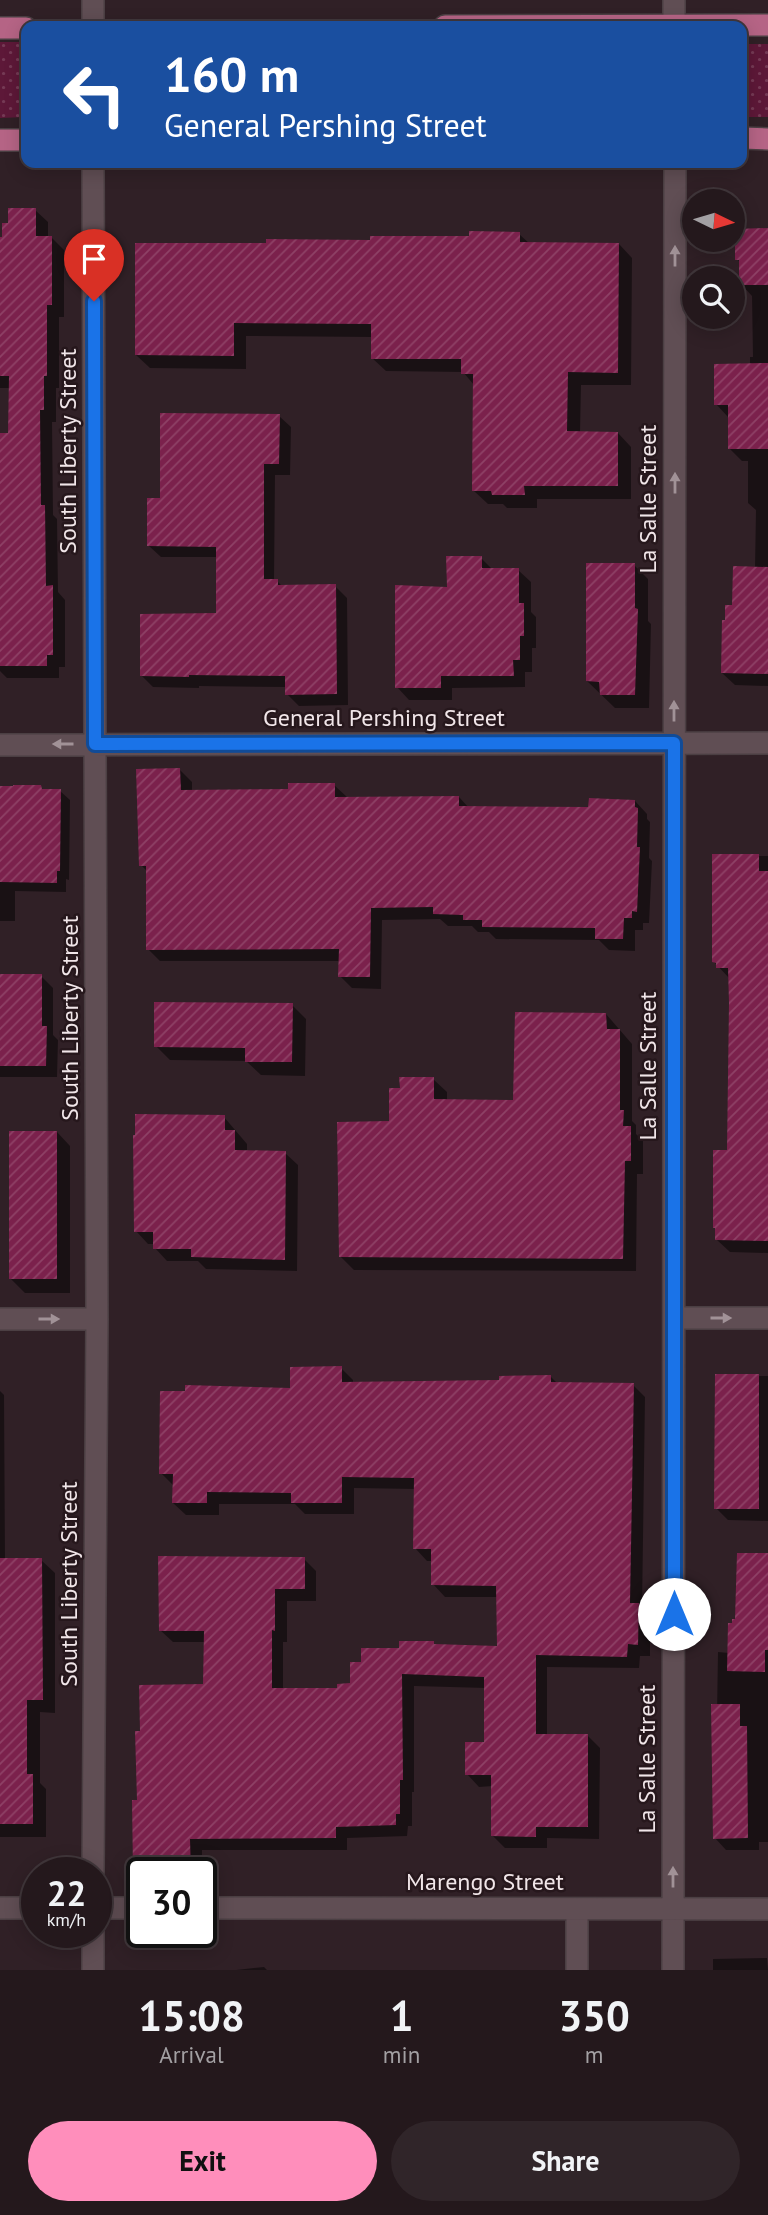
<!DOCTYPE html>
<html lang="en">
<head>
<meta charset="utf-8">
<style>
	:root { --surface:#24181c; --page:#302529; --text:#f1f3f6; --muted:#a3a0a3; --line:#41373b; --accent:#ff8ebb }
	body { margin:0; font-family:"PT Sans",sans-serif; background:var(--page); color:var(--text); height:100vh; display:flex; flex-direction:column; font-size:26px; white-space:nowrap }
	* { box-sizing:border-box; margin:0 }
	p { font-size:23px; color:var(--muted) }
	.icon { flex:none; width:38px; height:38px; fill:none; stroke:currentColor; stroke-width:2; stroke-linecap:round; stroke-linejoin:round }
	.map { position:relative; height:1970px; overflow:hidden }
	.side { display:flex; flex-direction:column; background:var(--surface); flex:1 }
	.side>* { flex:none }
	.guide { position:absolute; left:21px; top:21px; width:726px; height:147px; border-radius:14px; box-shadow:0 4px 18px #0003,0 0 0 2px var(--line); background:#1a4fa0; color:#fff; overflow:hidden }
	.needle { width:46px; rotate:95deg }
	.buttons { position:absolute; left:682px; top:189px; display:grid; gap:14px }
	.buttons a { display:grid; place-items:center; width:63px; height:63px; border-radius:50%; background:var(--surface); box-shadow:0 4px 18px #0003,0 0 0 2px var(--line); font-size:35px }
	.speed { position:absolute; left:21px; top:1857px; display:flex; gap:14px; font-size:35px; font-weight:700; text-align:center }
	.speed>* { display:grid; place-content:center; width:91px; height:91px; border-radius:50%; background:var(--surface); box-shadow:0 4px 18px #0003,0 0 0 2px var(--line); line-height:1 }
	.speed small { font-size:18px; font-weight:400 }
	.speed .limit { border:4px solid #111; border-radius:10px; background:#fff; color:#111 }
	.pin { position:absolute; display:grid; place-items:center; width:60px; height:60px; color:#fff; margin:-72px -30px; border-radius:50% 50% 50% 0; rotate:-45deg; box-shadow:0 0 7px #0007 }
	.pin .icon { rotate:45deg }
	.me { position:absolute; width:77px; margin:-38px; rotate:0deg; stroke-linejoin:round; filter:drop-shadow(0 0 5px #0008) }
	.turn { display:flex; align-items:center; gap:24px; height:147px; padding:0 28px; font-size:32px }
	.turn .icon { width:91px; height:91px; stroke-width:2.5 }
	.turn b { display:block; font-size:49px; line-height:60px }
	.eta { display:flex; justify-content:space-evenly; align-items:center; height:119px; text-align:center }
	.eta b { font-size:42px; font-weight:600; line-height:49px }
	.primary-button { display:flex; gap:14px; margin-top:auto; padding:14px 28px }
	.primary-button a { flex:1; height:80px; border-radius:42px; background:var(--accent); color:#111; font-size:28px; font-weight:600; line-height:80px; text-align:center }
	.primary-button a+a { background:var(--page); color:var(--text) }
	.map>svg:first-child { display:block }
</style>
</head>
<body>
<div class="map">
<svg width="768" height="1970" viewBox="0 0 768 1970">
	<defs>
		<pattern id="grass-dots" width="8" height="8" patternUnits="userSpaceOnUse" patternTransform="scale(1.75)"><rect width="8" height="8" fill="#5d1838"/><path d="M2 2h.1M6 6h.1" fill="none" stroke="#753a55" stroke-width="1.8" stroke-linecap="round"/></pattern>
		<pattern id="building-hatch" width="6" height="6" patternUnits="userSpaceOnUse" patternTransform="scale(1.75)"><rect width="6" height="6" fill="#7b214c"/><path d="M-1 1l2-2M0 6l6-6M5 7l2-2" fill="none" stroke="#8e4166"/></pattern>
	</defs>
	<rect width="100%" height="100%" fill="#302026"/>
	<!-- grass -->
	<path fill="url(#grass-dots)" d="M0,42H26V117L0,118Z
		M742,44H768V117H742Z"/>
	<!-- shadow -->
	<path fill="#0007" d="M35,210L48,222V238L51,237L64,250V317H59V388H56V422H52L53,515L57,519L58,592L65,600V667H59V678H7L0,671V434H9L11,388H0V239H4L9,225Z
		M768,230V686L735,685L722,673L727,622L755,568L756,510L748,503V461H742L730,449L728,417L716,404L750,365V357H753L752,296L741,284V263L737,259Z
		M519,234L530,244H619L632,258L631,385H581L580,433H618L631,447V499H537V508H507L503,504H488L474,491V385L463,372L386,371L372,358V337L246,336V369L150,368L136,355L268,244L470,238Z
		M279,416L291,427L290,475H275L274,581H277L283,587L335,586L347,598L348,705L299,706L287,694V687L199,686V688L153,687L141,675L217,615L218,557H161L149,546L162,500Z
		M481,558L493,570H518L531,582V612L536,617V648H532V672H525V687L452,688V700H409L397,687L448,588Z
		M634,565L648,579V621L651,624L649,708H615L587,681Z
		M179,769L192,782V791H290L334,785L347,797H459L469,808L590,809L635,801L647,814V819L650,822L649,858L652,861L649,923H643V930H635V951L609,950L599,940L496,939L489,932H478L472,926H448L440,919L382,920L381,989L352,988L340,976V961H160L148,949V872L141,865Z
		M0,787H41L44,791H60L70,800L69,880L66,879V892L15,891V921H0Z
		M714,856H768V1253L730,1252L717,1240L729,1152L730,979L714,962Z
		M0,976H41L53,988V1035L58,1040L57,1077H0Z
		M292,1005L306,1019L305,1076L261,1075L246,1061L170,1060L156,1046Z
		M606,1014L632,1044V1121L636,1125V1134L643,1141V1174H637L636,1271L354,1270L340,1256L401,1090L433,1079L447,1092V1101L515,1102Z
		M224,1117L247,1144V1152L285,1153L298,1165L297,1271L206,1269L198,1261H167L155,1248V1244H148L136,1231Z
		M57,1132L70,1146V1293H25L11,1279Z
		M341,1368L353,1380V1384L501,1382L551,1377L558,1384L633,1385L645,1397L642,1609L650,1617V1656H640L639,1668L547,1667V1736H588L600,1748L599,1839L547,1838V1848H505L493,1836V1786L479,1787L467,1774L486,1744V1688L414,1686V1792H412V1826H408L407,1836L347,1838V1850H202V1883L201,1872H142V1879L134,1872L141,1733L205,1686V1642H173L160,1630L304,1559L316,1571V1601H287V1642H283V1690H339L352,1685L363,1663L400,1650L433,1643L436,1645L498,1647V1597H445L433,1584V1561H427L415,1548L416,1489L354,1488V1514H305L295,1504H219V1515H186L173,1503L174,1486L161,1473L292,1390Z
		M717,1376H768V1521L728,1520L716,1508Z
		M0,1391L4,1395L5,1560H41L55,1573V1713L40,1712V1783L46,1789V1837H0Z
		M768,1555V1842H759V1850H726L715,1838L718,1652L729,1653L734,1625Z
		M767,1958L768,1970H713V1959Z
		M264,1967L267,1970H236Z"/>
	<!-- building -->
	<path fill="url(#building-hatch)" d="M8,208H36V236H52V305H47V376H44V410H40L41,505H45L46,586L53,585V655H47V666H0V433H8L9,376H0V237H2V223H8Z
		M768,228V285H739V260H735V229Z
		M469,231L520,232V242L619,243L618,373L568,372L567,431L618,432V486H524L525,495H492L491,491H472L473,374H461V359H371V324L234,323V356L135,355V243H266V239L370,240V236H469Z
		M768,363V449H728V405H714V364Z
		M160,413L280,414L279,464H264V579H278V585L336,584L337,694L285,695V676L189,675V677L140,676V614L216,613V547L147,546V498H160Z
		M446,556H482V568H519V603H524V636H520V660H513L514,676H441V688H395V585L447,587Z
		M586,563H635V608L638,609L635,695H600L599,682L586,681Z
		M733,566L768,567V674L721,673L722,620H725V605H732Z
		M180,768L181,790L288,789V783H335V797L459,796V806L588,807L589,798L635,800V807L638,808L637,847H640L637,912L632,911V918H624L623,939H595V928L482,927V920H463V915L433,914V907L371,908L370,977H338L339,949L146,950V866H139L136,769Z
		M13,785H41L42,789H61L60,871H57V883L0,882V786H13Z
		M712,854H759V871H768V1241L715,1240V1228H713V1150H727L729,1003L728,968H716V963L712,962Z
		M0,974H42V1026H47L46,1066H0Z
		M154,1002L293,1003L292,1062H245V1048L154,1047Z
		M515,1012L606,1013L607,1029H620V1110H624L623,1126H631V1161H625L623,1259L339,1257L337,1122L389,1121V1088H400L399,1077H434V1099L513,1100Z
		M135,1114L225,1115V1130H235V1150L286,1151L285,1260L191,1257V1249H153V1232H134L133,1135H135Z
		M9,1131H57V1279H9Z
		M342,1366V1382L499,1380V1376L551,1375V1382L634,1383L630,1603H639L638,1645L628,1644L627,1657L536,1655V1734H588V1827H536V1837L491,1836V1775H465V1742H484V1677L402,1674L403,1780H400V1814H396V1825L336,1827V1838L190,1839L191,1872H133L132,1800H137L135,1731H140L139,1685L203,1684L204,1631H159L158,1556L305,1557V1589H275V1631L272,1630V1688H337V1684L350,1683V1662H361V1648H399V1641H434V1644L497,1646L496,1586L431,1585V1549H413L414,1478L342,1477V1503H291V1493L207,1492V1503H172L173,1474H159L160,1391H185V1385L290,1388V1367Z
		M715,1374H759V1509H714Z
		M737,1553H768V1650H765V1672L727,1671L728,1623H732V1619H735Z
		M0,1558H42L43,1700H27V1774H33V1824H0Z
		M711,1704H740V1726H747L748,1838L713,1839Z"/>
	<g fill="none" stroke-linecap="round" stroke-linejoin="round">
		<!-- minor casing -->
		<g stroke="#4b3f43" stroke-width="24">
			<path id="minor" d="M93,0V26
				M674,0V26
				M93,163L97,1319L93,1872
				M0,745L768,743
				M674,1318H768
				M0,1319H97
				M0,1908H37
				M96,1908H142
				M201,1908L768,1909
				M93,1932V1970
				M577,1970V1909
				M673,1970L675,163"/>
		</g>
		<!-- major casing -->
		<g stroke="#4b3f43" stroke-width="24">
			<path id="major" d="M445,26L768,25
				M0,28H26
				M742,138L768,139
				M0,140H26"/>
		</g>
		<!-- minor -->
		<use href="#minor" stroke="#604e54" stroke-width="21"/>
		<!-- major -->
		<use href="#major" stroke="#b56485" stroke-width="21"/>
	</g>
	<!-- one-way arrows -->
	<defs><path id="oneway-solid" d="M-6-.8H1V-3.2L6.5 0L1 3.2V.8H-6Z" transform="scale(1.75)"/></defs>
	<g fill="#a19297">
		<use href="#oneway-solid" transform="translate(675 256) rotate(-90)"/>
		<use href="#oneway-solid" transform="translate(675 483) rotate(-90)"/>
		<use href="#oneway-solid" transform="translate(674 711) rotate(-90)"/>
		<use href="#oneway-solid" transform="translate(63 744) rotate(180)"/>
		<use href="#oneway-solid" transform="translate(721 1318)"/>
		<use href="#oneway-solid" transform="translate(49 1319)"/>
		<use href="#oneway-solid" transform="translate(673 1877) rotate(-90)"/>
	</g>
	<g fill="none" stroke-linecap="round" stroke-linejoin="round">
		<!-- route casing -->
		<g stroke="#114b97" stroke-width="18">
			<path id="route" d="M94,301L95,744L674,743V1614"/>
		</g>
		<!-- route -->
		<use href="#route" stroke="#1a73e8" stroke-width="12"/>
	</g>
	<g text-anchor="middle" stroke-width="5" stroke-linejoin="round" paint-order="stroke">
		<!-- street labels -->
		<g font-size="24" fill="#f1e6e9" stroke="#26171c">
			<text transform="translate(68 451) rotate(-90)" y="8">South Liberty Street</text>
			<text transform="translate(648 499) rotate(-90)" y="8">La Salle Street</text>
			<text x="384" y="726">General Pershing Street</text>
			<text transform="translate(70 1018) rotate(-90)" y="8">South Liberty Street</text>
			<text transform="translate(648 1066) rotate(-90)" y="8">La Salle Street</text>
			<text transform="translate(69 1584) rotate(-90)" y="8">South Liberty Street</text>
			<text transform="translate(647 1759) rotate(-90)" y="8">La Salle Street</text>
			<text x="485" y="1890">Marengo Street</text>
		</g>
	</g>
</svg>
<div class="buttons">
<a><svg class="needle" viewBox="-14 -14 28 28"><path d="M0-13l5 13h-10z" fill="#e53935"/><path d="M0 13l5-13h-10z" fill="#a3a0a3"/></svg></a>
<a><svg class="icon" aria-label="search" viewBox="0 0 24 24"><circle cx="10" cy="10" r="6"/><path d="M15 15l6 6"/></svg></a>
</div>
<div class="speed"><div>22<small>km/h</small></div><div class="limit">30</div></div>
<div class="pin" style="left:94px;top:301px;background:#d93025"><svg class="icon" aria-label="arrive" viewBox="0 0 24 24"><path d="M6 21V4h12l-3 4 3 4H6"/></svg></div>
<svg class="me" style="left:674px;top:1614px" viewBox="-20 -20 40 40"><circle r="19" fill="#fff"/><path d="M0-13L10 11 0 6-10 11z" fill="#1a73e8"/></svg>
<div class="guide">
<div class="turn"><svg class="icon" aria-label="left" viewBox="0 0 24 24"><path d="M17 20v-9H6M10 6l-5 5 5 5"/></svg><div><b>160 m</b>General Pershing Street</div></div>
</div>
</div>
<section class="side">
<div class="eta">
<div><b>15:08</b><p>Arrival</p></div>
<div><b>1</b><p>min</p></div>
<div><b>350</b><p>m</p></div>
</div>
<div class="primary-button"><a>Exit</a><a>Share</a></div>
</section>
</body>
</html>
